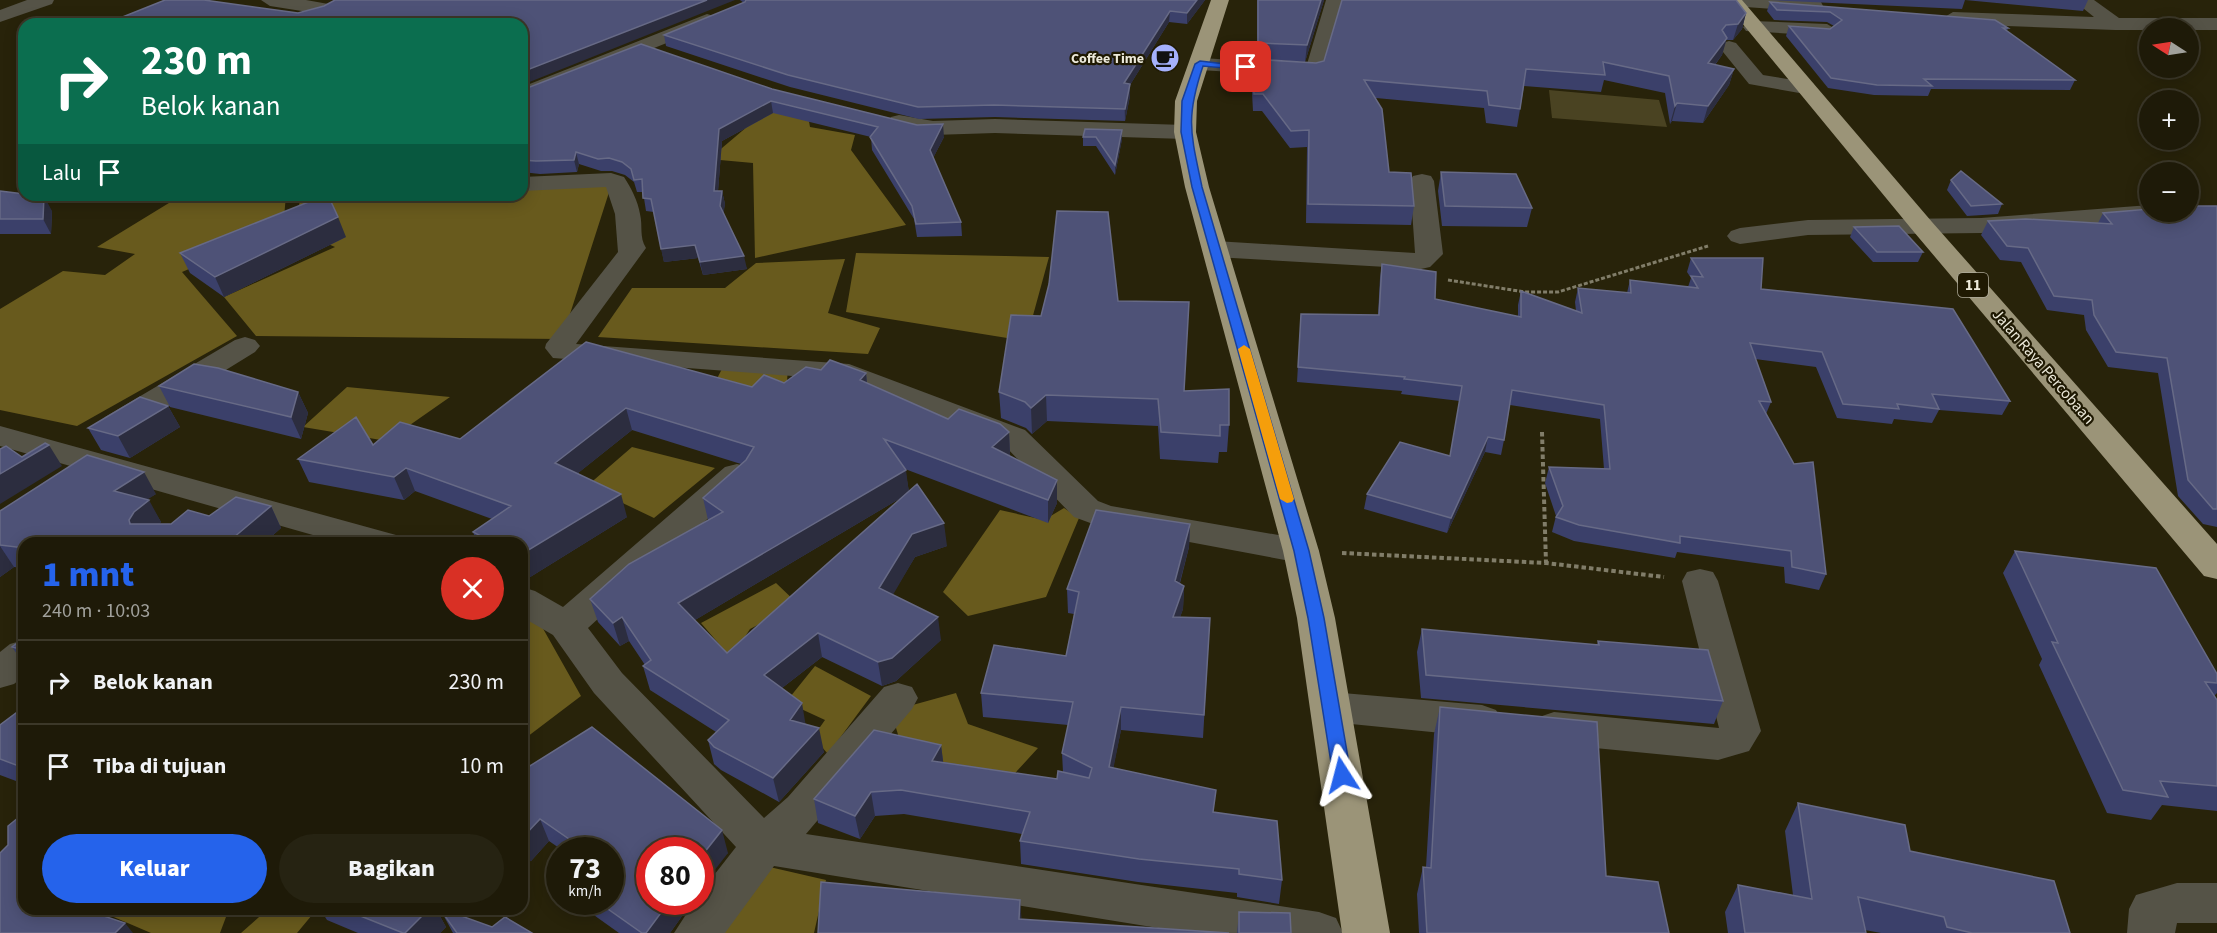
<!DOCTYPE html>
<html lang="id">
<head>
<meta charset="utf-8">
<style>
	:root { --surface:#1e1a08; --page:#262312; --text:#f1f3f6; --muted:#a1a19c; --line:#3c3829; --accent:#2563eb }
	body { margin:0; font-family:"Source Sans 3",sans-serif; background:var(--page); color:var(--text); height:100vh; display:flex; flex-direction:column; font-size:22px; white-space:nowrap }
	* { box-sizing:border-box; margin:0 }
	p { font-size:20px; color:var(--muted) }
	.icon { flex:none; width:33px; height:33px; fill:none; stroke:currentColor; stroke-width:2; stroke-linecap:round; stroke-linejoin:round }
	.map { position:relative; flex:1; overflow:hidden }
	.side { position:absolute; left:18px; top:537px; width:510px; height:378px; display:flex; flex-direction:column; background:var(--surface); border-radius:18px; box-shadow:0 3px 15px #0003,0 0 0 2px var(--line) }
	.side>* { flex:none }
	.hud { position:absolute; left:18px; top:18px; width:510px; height:183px; border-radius:18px; box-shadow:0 3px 15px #0003,0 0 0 2px var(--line); background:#0b6e4f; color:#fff; overflow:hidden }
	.needle { width:39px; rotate:282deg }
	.buttons { position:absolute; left:2139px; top:18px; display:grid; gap:12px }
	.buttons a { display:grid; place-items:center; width:60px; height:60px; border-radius:50%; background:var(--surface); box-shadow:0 3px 15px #0003,0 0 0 2px var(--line); font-size:30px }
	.speed { position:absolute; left:546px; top:837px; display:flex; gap:12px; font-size:30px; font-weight:700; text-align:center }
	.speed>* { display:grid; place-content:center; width:78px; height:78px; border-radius:50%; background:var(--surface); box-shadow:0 3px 15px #0003,0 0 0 2px var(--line); line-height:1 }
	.speed small { font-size:15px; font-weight:400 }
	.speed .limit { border:9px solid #d22; background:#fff; color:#111 }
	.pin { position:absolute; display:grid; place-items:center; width:51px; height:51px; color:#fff; margin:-26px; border-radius:12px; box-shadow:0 3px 9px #0006 }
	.me { position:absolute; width:66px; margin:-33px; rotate:351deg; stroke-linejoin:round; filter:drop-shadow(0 0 4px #0008) }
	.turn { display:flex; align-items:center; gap:21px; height:126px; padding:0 24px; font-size:27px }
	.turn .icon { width:78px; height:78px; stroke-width:2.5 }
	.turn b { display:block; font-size:42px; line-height:51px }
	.then { display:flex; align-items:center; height:57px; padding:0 24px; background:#0003; gap:12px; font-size:22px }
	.round { display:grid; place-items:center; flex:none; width:63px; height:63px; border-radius:32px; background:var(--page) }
	.summary { display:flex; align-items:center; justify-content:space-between; height:102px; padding:0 24px }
	h1 { font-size:36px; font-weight:800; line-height:45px; color:var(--accent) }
	.primary-button { display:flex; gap:12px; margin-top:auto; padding:12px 24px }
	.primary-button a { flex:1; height:69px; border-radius:36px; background:var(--accent); color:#fff; font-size:24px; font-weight:800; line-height:69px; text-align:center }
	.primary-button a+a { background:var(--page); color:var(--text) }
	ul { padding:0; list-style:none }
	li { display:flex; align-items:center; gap:18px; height:84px; padding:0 24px; border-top:2px solid var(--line) }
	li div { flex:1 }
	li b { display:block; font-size:22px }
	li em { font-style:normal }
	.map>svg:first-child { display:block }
</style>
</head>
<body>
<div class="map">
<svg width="2217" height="933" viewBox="0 0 2217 933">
	<rect width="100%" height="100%" fill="#28230a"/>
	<!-- green -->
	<path fill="#4a4322" d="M1549,90L1659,100L1667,127L1552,118Z"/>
	<!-- forest -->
	<path fill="#685a1d" d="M778,111L808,116L810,127L855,135L851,150L906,225L755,258L753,163L709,159L761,115Z
		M612,183L562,339L256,336L224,297L335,247L292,228L302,195H522V185Z
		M182,195H286L283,229L182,272L237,336L77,426L0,410V309L63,271L105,275L135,254L97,247Z
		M856,253L1049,257L1026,341L846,312Z
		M845,259L828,313L880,328L868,354L598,337L632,288H725L756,263Z
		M723,367L788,368L787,381L805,387L711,390Z
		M347,387L450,397L387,441L303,427Z
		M632,447L715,468L654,518L587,486Z
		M1064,508L1079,518L1046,597L968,616L943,592L1000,510L1044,520Z
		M776,583L798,604L750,629L731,658L701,623Z
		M522,618L541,625L581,696L523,740Z
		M815,666L871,696L828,754L813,737L825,720L786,702Z
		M956,693L968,724L1038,748L1006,783L902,748L891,711Z
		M756,864L826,880L814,933H709Z
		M95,909H219L226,917L220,933H151Z
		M268,909H317L297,933H241Z"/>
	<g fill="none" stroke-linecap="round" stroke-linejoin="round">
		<!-- path-far1 -->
		<path stroke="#817d69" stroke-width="3" stroke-dasharray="4 2" stroke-linecap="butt" d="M1448,280L1525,292H1558L1708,246"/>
		<!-- path -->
		<path stroke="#817d69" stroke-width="4" stroke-dasharray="4.5 3" stroke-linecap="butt" d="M1542,432L1546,563
			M1342,553L1546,563L1664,577"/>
		<!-- minor -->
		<path fill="#555347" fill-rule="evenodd" d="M27,0H54L52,4L0,22V10Z
			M261,0H306L334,5L336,9L327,15L270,6Z
			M1326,0H1344L1322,75L1315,77L1200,70L1193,68L1190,64L1193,60L1200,58L1307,64Z
			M1723,0H1809L1821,2L1823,6L1814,12L1732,6Z
			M2073,0H2094L2119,18H2217V30H2115L1953,24L1943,18L1953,12L2094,17Z
			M707,14L714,16L717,20L714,24L522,101V87Z
			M1753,21L1827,24L1837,30L1827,36L1746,31L1743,27Z
			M1729,41L1736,43L1763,75L1813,83L1816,88L1813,93L1805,94L1749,84L1719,47L1722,43Z
			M899,115L933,121L995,119L1185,125L1193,127L1196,132L1193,137L1185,139L995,133L933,135L891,127L888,122L891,117Z
			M611,173L624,177C631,188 638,201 640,214C643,226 639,237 646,248L576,344L849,364L1025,430L1098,501L1111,506L1301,539L1314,543L1319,551L1314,559L1301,563L1093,524L1074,517L1003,444L833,379L553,358L545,348L546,344L618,252L615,214L606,187L522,191V177Z
			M1422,174L1431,176L1434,181L1443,254L1430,267L1421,269L1215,257L1206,255L1202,249L1206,243L1215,241L1415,253L1410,181L1413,176Z
			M2150,205V212H2172L2168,217L2159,220L1981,233L1808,235L1740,244L1731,241L1727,236L1731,231L1740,228L1808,220L1981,218Z
			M245,337L255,340L260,346L255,352L127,431L116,434L105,431L100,424L105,417L235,340Z
			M0,426L396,535L401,543H341L0,446Z
			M737,464L749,467L754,474L749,481L588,628L622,673L764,818L788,797L884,687L898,683L912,687L918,698L912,709L806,834L1319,912L1336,918L1343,933H1189L774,866L725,933H674L694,902H700V893L736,847L594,693L553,635L522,617V587L535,591L563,607L725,467Z
			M1700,569L1713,572L1718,581L1761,731L1749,751L1718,760L1554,744L1539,739L1533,728L1539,717L1554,712L1719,728L1682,581L1687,572Z
			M24,640V676L14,684L0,688V652L10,644Z
			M1331,692L1482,705L1496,710L1502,721L1496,732L1482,737L1331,722L1317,718L1311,707L1317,696Z
			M2177,883H2217V923H2177L2175,933H2127L2129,909L2136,895Z"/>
		<!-- highway -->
		<path fill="#9b9478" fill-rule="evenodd" d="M1211,0H1229L1197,101L1196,132L1209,187L1319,551L1335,618L1390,933H1342L1297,618L1283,551L1185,187L1174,132L1175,101Z
			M1723,0H1742L1932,222L2217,544V579L2204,576L1914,232Z"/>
	</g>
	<!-- wall -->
	<path fill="#3b406a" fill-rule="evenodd" d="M740,0H1205L1187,24L1169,22L1130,85V96L1125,121L995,117L919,119L790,87L666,46L664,35L744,3Z
		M1257,0H1324L1305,62L1257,59Z
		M1770,0H2088L2083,11L1965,0L1962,9Z
		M1770,2L2008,28L2007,31L2075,80L2070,90L1931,89L1928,96L1874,95L1828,88L1786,36L1789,26L1830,29L1834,26L1827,22L1774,20L1767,11Z
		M1746,13L1742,29L1733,40H1726L1722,55L1715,65L1734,69L1729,85L1703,123L1672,121L1670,124L1665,93L1604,80L1601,92L1524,86L1517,127L1486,123L1484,108L1376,98L1389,172L1414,206L1411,225L1306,223L1307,147L1290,148L1262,111H1253L1251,75L1252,59L1316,63L1324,61Z
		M772,89L944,137L933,158L961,222L962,236L917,237L914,219L872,150L871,137L773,113L722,141L718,191H722L725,204L723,213L747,269L703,275L698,258L664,262L654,212L646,211L643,192H637L634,182L625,175L612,171H601L579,164L577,172L540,174L522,172V90Z
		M1122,130V139L1115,175L1096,146H1083V137Z
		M1441,172L1532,208L1527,227L1442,226L1438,191Z
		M1951,180L2002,204L1998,214L1967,216L1947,190Z
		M0,191L52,211L51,234H0Z
		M2217,206V527L2203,524L2178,496L2158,373L2108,367L2086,330L2084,315L2047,310L2021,262L2000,260L1981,235L1988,221L2098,223L2103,213Z
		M1854,227L1923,252L1918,262H1873L1850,237Z
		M346,237L224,297L190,273L180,253Z
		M1691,258L2010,401L2002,415L1939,410L1932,423L1894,419L1892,424L1837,418L1816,367L1755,359L1771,402L1766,414L1826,574L1819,590L1785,583L1784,567L1677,552L1675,558L1574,541L1552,532L1556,516L1545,483L1549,467L1604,469L1600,419L1510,405L1504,440L1501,455L1485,452L1447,533L1364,509L1367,494L1450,456L1460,401L1401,394L1402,391L1297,382L1301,314L1378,315L1380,278L1382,264L1435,299L1518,317V305L1521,291L1576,311L1575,302L1578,288L1627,293L1630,280L1688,287L1691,278L1687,272Z
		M1118,301L1185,391L1229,425L1227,452H1219L1218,463L1160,459L1158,426L1047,421L1032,434L1026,428L1001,418L999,392L1041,316Z
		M586,342L752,387L784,383L821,370L866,373L867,383L948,419L1009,432L1010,454L1009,456L1057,480V503L1048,523L905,469L909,492L947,546L915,557L892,595L941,640L896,681L882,686L822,657L782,688L824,752L779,802L721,770L714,764L708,740L716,732L650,690L643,666L645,665L629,641L620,646L598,622L590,599L708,520L703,498L741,464L632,430L578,473L627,517L527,579L522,576V543H477L473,532L492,519L415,491L404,500L309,482L298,459L373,445L460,439ZM904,496L727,653L695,620Z
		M159,386L298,392L308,413L301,439L170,407Z
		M168,406L180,427L130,458L101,450L88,428Z
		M156,494L147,499L161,522L159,524H171L209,516L271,506L281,528L264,543H24V568L14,567L0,577V511Z
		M1190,524L1189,547L1180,583L1184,586L1183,609L1180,617L1210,618L1203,738L1121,730L1113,768L1214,812L1282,880L1279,904L1237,897V893L1138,882L1021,864L1020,841L1022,834L904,814L875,816L860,839L818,823L814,799L941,745L943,762L1057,779L1063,772L1062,753L1068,725L983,717L981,693L1066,656L1074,614L1068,613L1067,589Z
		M2015,551L2217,674V693L2214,696L2217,700V811L2162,805L2151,820L2107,813L2039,665L2042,659L2003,573Z
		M1422,629L1597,645L1598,641L1723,701L1714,724L1421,698L1417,652Z
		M24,638V664L12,647Z
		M24,707V784L0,775V759Z
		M1440,707L1606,876L1669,933H1419L1417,894L1423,867H1426L1434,734Z
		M522,770L728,853L650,902H692L670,933H619L591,913L587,902H610V850H562L549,841L531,861L522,862Z
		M1798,803L1910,851L2070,933H1881L1865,930L1866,933H1728L1725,912L1738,885L1793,895L1785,831Z
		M320,909H436L446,927L440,933H358L327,920Z
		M440,909L492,927L532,933H453Z
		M1239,912L1291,933H1237Z"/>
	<!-- shaded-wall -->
	<path fill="#2c2d3f" d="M707,0H735L522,85V72Z
		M1197,0H1205L1187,24V13Z
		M1321,0H1324L1305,62L1307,45Z
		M1170,11L1169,22L1130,85V96L1125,121L1124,83Z
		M1746,13L1742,29L1733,40L1738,24Z
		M1727,38L1722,55L1703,80L1708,63Z
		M1734,69L1729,85L1703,123L1708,106Z
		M771,101L773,113L722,141L717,204L714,191L719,129Z
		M1677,103L1672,121L1670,124L1675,106Z
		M943,124L944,137L931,162L930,150Z
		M1122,130V139L1115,175V165Z
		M576,152L579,164L577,172L574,160Z
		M722,191L725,204L723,219L720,206Z
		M44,196L52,211L51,234L43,219Z
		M338,217L346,237L224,297L215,277Z
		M695,245L698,258L664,262L661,249Z
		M744,256L747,269L703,275L700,262Z
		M866,373L868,395L860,380Z
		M298,392L308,413L301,439L291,417Z
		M1046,395L1047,421L1032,434L1031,408Z
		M168,406L180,427L130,458L118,436Z
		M626,408L632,430L563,485L555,463Z
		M1009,432L1010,454L993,469L992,447Z
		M1488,437L1485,452L1447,533L1451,518Z
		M49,445L62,466L0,504V474Z
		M406,468L415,491L404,500L394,477Z
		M906,470L909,493L685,626L678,603Z
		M144,472L156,494L127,513L114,491Z
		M1057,480V503L1048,523V500Z
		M621,494L627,517L527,579L522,565V554Z
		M149,500L161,522L146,534L141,542L129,520L134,512Z
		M271,506L281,528L264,543H227Z
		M944,523L947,546L915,557L883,612L879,588L912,534Z
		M1190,524L1189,547L1174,604L1175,581Z
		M0,546L14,567L0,577Z
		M1184,586L1183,609L1172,640L1173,617Z
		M622,617L629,641L620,646L613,623Z
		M938,617L941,640L896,681L882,686L878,662Z
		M818,633L822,657L769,698L764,675Z
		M802,703L806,727L790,720Z
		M1121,707V730L1109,791V767Z
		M819,728L824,752L779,802L773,778Z
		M941,745L944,768L932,761Z
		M871,792L875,816L860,839L855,816Z
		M540,819L549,841L531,861L522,862V838Z
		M722,830L728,853L700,889V858Z
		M1020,900L1022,924L1019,919Z
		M669,902H692L670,933H646Z
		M429,909H436L446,927L440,933H405Z
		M125,923L133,933H115Z"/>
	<!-- building -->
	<path fill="#4e5277" stroke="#676a86" stroke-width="1.5" d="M165,0H204L298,13L324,6L335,0H707L522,72V24H122L110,22Z
		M746,0H1197L1187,13L1170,11L1124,83L1130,84L1125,109L994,105L918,107L788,75L664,35L745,2Z
		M1258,0H1321L1307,45L1258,43Z
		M1342,0H1736L1746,13L1738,24L1726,25L1722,30L1727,38L1708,63L1734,69L1708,106L1677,103L1675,106L1669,76L1603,62L1605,75L1526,69L1520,109L1489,105L1487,91L1364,80L1382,109L1389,172L1411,173L1414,206L1308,204L1309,130L1291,131L1263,94H1254L1252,59L1316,63L1324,61Z
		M1770,2L1995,20L2008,28H2003L2075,80L1924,79L1932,86L1877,85L1831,78L1789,26L1830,29L1842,20L1830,12L1777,10Z
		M641,44L772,89L917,125L943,124L930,150L961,222L916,224L912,206L870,137L878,127L771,101L719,129L714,191H722L720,206L744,256L700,262L695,245L661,249L651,199L643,198L642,179L634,180L631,169L622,162L609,158L598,159L576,152L574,160L536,161L522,160V90Z
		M1085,129L1122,130L1115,165L1096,137H1083Z
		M1961,171L2002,204L1971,206L1951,180Z
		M1441,172L1516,174L1532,208L1445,206Z
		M0,191L24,194V195L44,196L43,219H0Z
		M326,195H328L338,217L215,277L180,253Z
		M2188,206H2217V509H2213L2188,480L2167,358L2116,352L2094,315L2092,300L2054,296L2028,248L2007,246L1988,221L2026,219L2112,224L2103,213L2150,209V212H2188Z
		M1057,211L1108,212L1118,301L1189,302L1184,391L1229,389V425H1220V436L1161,432L1158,399L1046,395L1031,408L1025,402L999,392L1011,315L1041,316L1049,284Z
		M1899,226L1923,252H1877L1854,227Z
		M1691,258H1763L1761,289L1953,309L2010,401L1932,394L1939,409L1897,404L1899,409L1843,404L1822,352L1750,343L1771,402L1759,401L1794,464L1813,462L1826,574L1792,567L1791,551L1680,536V543L1579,525L1556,517L1563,506L1549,467L1610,469L1604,405L1512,390L1504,440L1488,437L1451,518L1367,494L1400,442L1450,456L1462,386L1404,379L1405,377L1298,367L1301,314L1379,315L1382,264L1436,272L1435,299L1521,317V291L1582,313L1578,288L1631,293L1630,280L1698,288L1691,276L1703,277Z
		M586,342L752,387L764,375L784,383L806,367L821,370L830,360L866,373L860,380L948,419L959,409L1000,424L1009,432L992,447L1057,480L1048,500L884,439L906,470L678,603L727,653L917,484L944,523L912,534L879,588L938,617L892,658L878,662L818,633L764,675L802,703L790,720L819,728L773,778L714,747L708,740L729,720L643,666L651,660L622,617L613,623L590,599L629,564L723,512L703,498L746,460L754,447L626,408L555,463L621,494L522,554V543H494L473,532L511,506L406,468L394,477L298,459L356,417L373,445L400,422L460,439Z
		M194,364L218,368L298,392L291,417L159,386Z
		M140,397L168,406L118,436L88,428Z
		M45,443L49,445L0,474V449L6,446L22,457Z
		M87,455L144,472L114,491L149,500L134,512L129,520L130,524H171L188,510L209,516L236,497L271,506L227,543H24V548L0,545V511Z
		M1096,510L1190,524L1175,581L1184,586L1173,617L1210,618L1204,715L1121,707L1109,767L1216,790L1213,812L1277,821L1282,880L1239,874V869L1139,859L1020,841L1030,812L901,790L871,792L855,816L814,799L874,730L941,745L932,761L1057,779L1058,771L1089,778L1092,768L1062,753L1073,702L981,693L994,645L1066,656L1079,592L1067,589Z
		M2015,551L2156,568L2217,674V683L2205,682L2217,700V786L2160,781L2168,797L2123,790L2052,642L2058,643Z
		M1422,629L1599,645L1598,641L1708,650L1723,701L1426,675Z
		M24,638V650L12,647Z
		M24,707V768L0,759V725Z
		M1440,707L1597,722L1606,876L1658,882L1669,933H1427L1423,867L1431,868Z
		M592,727L722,830L700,858V850H650V902H669L646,933H642L598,902H610V850H585L540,819L522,838V770L525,769Z
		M1798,803L1905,825L1910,851L2054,881L2070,933H1972L1947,927L1944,917L1858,897L1866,933H1745L1738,885L1812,899Z
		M24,813V909H83L125,923L115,933H0V853L8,845V826Z
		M821,882L1020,900L1019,919L1229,933H818Z
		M343,909H429L405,933H403Z
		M440,909H442L492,927L505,917L532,933H457Z
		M1239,912L1290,913L1291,933H1239Z"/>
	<!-- route -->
	<path fill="#2563eb" stroke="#184099" stroke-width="1.5" d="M1200,61L1251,67L1246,70L1203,66C1185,119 1191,134 1202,187L1309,551L1324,618L1351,775L1348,780H1336L1333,775L1308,618L1294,551L1192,187L1181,132L1182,101L1195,64Z"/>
	<!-- slow -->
	<path fill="#f59e0b" d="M1244,345L1250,349L1294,499L1292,502L1287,503L1280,499L1238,349Z"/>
	<!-- icons -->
	<defs>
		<g id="cafe-disc" transform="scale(1.5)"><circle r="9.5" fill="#a5b1fc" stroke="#1f1902"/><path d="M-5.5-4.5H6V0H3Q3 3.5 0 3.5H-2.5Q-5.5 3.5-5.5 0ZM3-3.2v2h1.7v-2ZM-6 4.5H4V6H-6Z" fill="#111"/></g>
	</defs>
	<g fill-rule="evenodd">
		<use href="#cafe-disc" x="1165" y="58"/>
	</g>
	<g text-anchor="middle" stroke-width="4.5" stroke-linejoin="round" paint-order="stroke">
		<!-- far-poi labels -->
		<g font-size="14" font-weight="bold" fill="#edeadb" stroke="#1f1902" text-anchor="end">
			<text x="1144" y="63">Coffee Time</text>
		</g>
		<!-- shield labels -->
		<rect fill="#1f1902" stroke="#afab9a" stroke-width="1.5" x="1958" y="273" width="30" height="24" rx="4.5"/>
		<g font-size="15" font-weight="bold" fill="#edeadb">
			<text x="1973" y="290">11</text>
		</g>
		<!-- street labels -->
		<g font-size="16" fill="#edeadb" stroke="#1f1902">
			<text transform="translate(2044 366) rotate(49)" y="6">Jalan Raya Percobaan</text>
		</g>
	</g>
</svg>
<div class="buttons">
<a><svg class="needle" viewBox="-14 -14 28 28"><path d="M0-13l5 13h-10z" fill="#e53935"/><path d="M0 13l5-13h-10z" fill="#a1a19c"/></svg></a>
<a>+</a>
<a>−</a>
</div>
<div class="speed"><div>73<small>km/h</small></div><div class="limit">80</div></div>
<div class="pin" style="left:1246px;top:67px;background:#d93025"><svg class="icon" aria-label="arrive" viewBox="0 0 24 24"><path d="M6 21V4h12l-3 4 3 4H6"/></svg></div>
<svg class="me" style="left:1342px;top:775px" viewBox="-20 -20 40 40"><path d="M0-17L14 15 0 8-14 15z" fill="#2563eb" stroke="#fff" stroke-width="4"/></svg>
<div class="hud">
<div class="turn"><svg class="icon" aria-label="right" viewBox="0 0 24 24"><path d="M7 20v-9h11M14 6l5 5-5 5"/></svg><div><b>230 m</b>Belok kanan</div></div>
<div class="then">Lalu<svg class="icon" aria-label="arrive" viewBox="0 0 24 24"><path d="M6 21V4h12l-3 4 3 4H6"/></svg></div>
</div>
<section class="side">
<div class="summary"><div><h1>1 mnt</h1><p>240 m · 10:03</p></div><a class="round" style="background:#d93025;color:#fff"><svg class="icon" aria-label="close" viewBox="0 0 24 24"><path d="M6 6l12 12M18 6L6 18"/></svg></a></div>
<ul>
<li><svg class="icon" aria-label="right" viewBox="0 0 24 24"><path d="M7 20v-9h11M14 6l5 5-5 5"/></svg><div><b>Belok kanan</b></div><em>230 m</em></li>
<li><svg class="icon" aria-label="arrive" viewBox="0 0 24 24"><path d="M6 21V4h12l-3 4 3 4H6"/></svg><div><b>Tiba di tujuan</b></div><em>10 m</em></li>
</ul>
<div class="primary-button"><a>Keluar</a><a>Bagikan</a></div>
</section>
</div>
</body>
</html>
